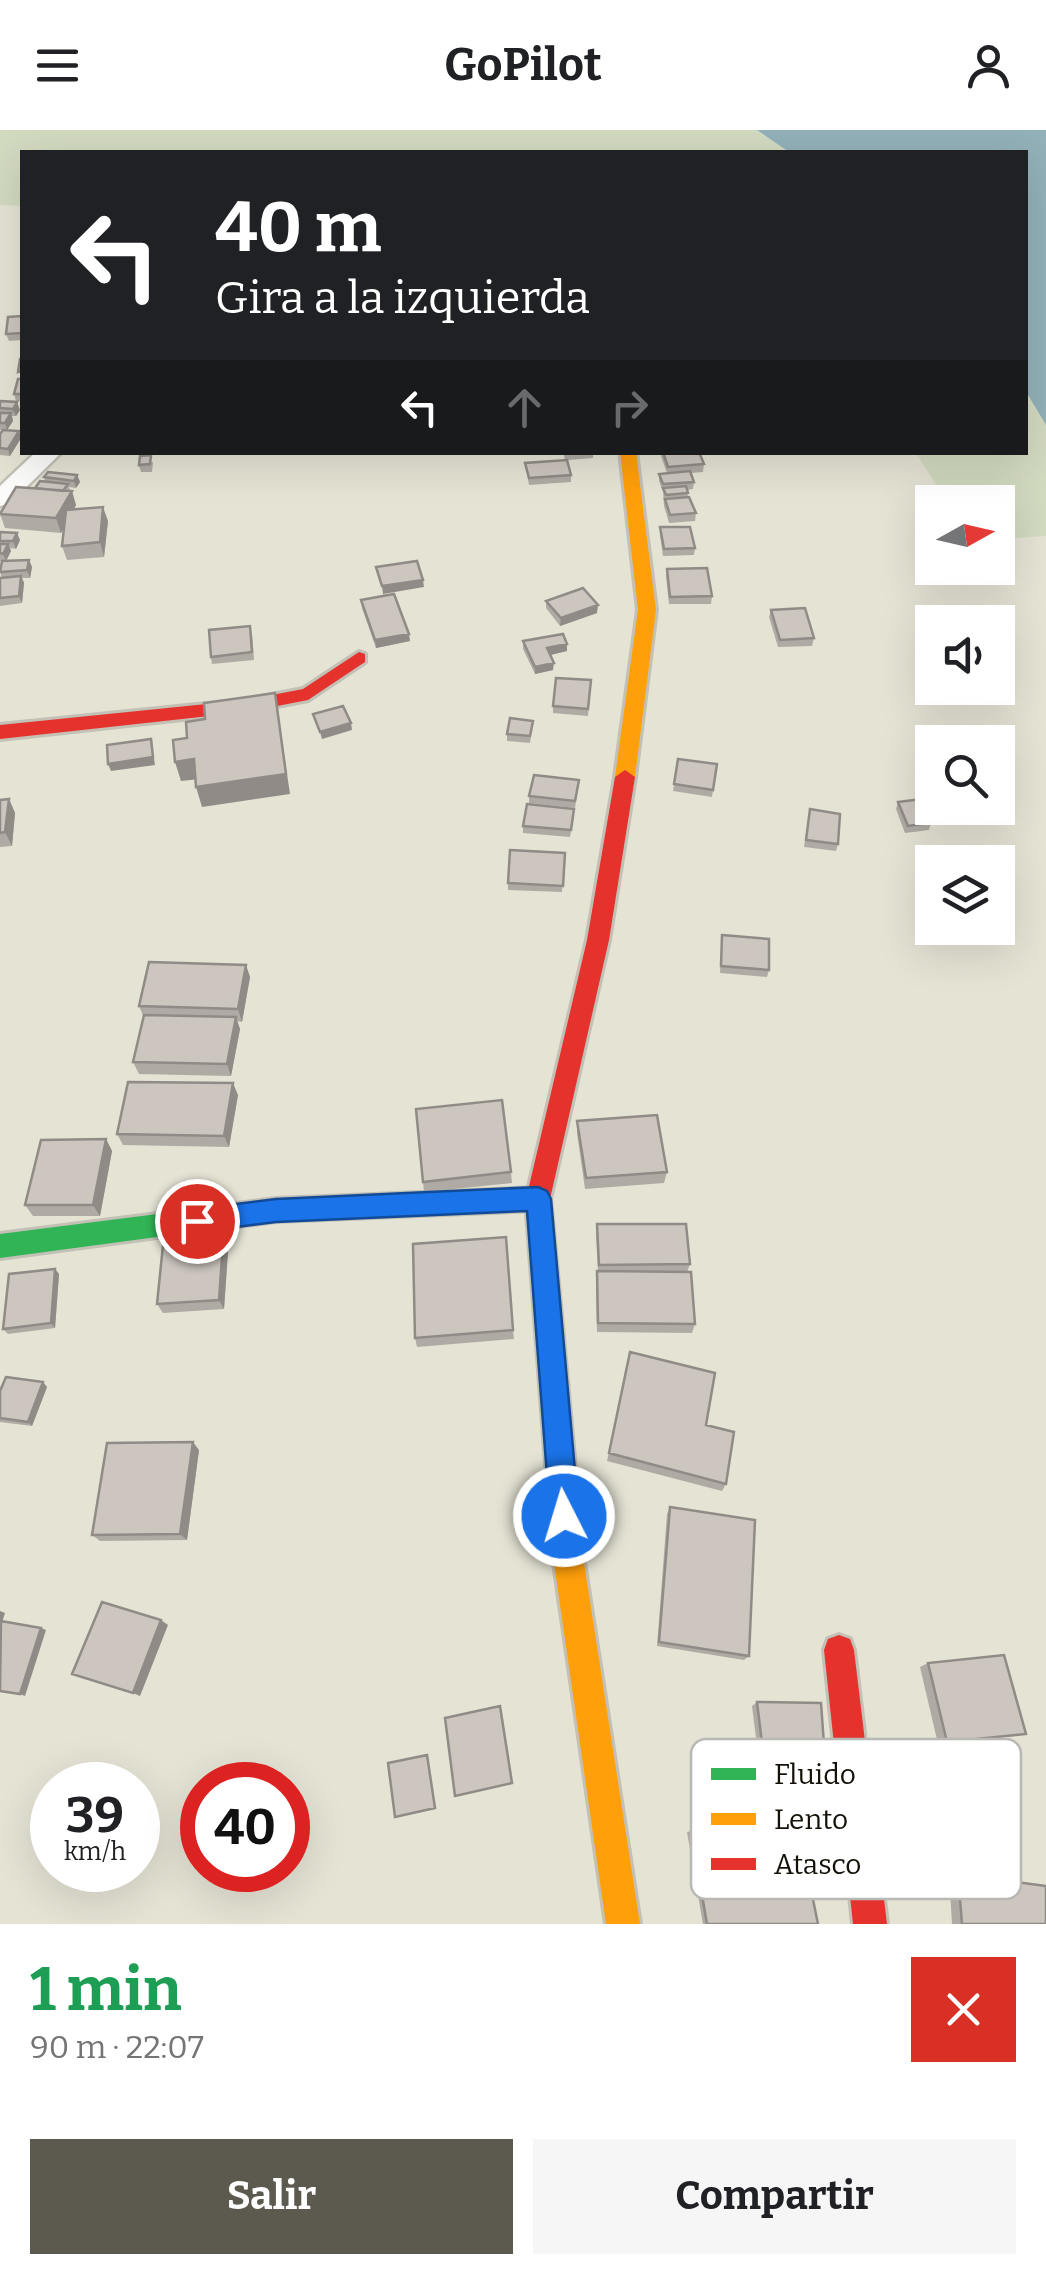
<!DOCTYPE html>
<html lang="es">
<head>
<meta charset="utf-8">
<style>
	:root { --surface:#fff; --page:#f6f6f6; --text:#202124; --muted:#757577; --accent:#5c5a4f }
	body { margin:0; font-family:Bitter,serif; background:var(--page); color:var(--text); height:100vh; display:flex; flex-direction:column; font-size:38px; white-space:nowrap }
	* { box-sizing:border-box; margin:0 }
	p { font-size:32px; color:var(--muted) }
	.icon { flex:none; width:55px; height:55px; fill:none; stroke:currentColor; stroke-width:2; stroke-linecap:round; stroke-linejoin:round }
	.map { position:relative; height:1794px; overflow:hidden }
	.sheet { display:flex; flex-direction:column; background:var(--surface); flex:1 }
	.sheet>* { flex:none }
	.hud { position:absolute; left:20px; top:20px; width:1008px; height:305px; border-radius:0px; box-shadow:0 10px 40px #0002; background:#202124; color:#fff; overflow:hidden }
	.needle { width:65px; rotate:82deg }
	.tools { position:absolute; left:915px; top:355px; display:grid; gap:20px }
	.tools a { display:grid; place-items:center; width:100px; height:100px; border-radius:0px; background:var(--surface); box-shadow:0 10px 40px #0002; font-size:50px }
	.speed { position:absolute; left:30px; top:1632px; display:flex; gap:20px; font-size:50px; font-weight:700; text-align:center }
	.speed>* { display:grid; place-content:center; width:130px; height:130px; border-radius:50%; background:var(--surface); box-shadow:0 10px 40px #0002; line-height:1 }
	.speed small { font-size:25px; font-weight:400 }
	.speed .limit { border:15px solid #d22; background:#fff; color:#111 }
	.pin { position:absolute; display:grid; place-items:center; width:85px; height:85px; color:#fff; margin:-42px; border:5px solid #fff; border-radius:50%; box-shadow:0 2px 10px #0007 }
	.me { position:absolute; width:110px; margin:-55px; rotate:355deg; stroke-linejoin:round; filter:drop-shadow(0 0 8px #0008) }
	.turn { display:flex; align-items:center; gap:35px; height:210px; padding:0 30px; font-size:45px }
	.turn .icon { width:130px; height:130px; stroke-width:2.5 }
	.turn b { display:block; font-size:70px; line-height:85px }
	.lanes { display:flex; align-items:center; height:95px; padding:0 30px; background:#0003; justify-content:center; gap:50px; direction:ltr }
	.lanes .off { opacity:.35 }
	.round { display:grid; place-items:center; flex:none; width:105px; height:105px; border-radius:0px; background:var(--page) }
	.headline { display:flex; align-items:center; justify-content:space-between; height:170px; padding:0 30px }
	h1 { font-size:60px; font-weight:700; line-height:75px; color:#1e9e55 }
	.action { display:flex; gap:20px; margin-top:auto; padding:20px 30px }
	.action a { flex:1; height:115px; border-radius:0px; background:var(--accent); color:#fff; font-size:40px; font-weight:700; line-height:115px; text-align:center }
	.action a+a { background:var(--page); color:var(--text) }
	header { display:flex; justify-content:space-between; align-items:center; height:130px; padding:0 30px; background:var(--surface); font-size:45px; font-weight:700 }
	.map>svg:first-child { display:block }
</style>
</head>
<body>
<header><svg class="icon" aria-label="menu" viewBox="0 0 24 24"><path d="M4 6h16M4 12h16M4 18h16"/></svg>GoPilot<svg class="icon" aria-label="person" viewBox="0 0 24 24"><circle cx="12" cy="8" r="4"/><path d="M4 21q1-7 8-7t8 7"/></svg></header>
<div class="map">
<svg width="1046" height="1794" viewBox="0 0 1046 1794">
	<rect width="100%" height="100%" fill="#e5e3d4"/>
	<!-- green -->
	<path fill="#d2dac0" d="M0,0H757L789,22H22V76L0,75Z
		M1025,260L1046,295V406L998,409V372H947L916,323L1025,322Z"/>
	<!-- water -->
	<path fill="#93b1b9" d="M757,0H1046V295L1025,260V22H789Z"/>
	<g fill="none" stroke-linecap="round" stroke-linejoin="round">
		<!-- street casing -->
		<g stroke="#c3c1b6" stroke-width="5">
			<path id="street" d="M36,322H62L9,374L0,376V356Z"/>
		</g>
		<!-- fast casing -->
		<g stroke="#c3c1b6" stroke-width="6">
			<path id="fast" d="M538,1058L547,1061L550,1069L547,1077L538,1080L276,1091L0,1128V1104L276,1069Z"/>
		</g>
		<!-- slow casing -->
		<g stroke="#c3c1b6" stroke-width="6">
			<path id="slow" d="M620,322H636L656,480L635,647L625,654L615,647L638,480Z
				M547,1163L556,1166L560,1175L583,1426L640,1794H606L553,1426L534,1175L538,1166Z"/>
		</g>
		<!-- jam casing -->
		<g stroke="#c3c1b6" stroke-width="6">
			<path id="jam" d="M359,522L365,524V532L308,570L246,582L0,609V595L246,570L303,559Z
				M625,640L635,647L609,810L550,1069L560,1175L556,1184L547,1187L538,1184L534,1175L526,1069L587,810L615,647Z
				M839,1505L850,1509L854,1520L887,1794H853L824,1520L828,1509Z"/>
		</g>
		<!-- street -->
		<use href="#street" fill="#fbfbf9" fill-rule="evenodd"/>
		<!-- fast -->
		<use href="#fast" fill="#30b455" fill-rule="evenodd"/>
		<!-- slow -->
		<use href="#slow" fill="#ff9f0a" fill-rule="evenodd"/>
		<!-- jam -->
		<use href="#jam" fill="#e5322d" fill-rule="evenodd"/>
	</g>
	<!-- wall -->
	<path fill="#b0aaa4" d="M22,186V210L9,211L6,204Z
		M22,249V271H16L14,264Z
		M0,271L20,280L16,286H12L13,291L7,300L19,301L21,308L10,326L0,325V304L3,300H0Z
		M563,322H593V328L568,330L571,345V352L529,355L525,333L565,330Z
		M661,322H699L704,334L703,342L691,343L694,352L693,359L687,360L688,367L696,383L695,391L669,393L664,376L663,362L659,351V344L667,343L661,326Z
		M153,332L152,342H141L139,335Z
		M77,345L80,352L76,358L69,357L76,375L74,379L108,391L104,427L67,430L62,416L64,397L61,403L5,398L0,384L45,351L44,347Z
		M660,397L695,418L694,425L663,426L660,405Z
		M0,402L20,410L16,419L10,418L11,421L6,431H0Z
		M29,430L32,437L30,448H22L24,453L22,473L0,476V448H2L0,442Z
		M667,439L712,466L711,474H669L666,446Z
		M361,470L410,511L376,518L362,478Z
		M546,471L597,483L560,496L546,478Z
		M771,480L814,508L812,516L778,517L769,487Z
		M252,503L254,530L212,534L211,527Z
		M523,511L567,514V521L550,525L553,540L535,544L523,519Z
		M591,550L588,586L553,583V576Z
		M533,591L530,613L507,611V604Z
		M678,629L717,634L712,667L673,661Z
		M578,657L575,678L529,673V666Z
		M9,669L15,683L12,716L0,717V670Z
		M898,672L931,693L929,700L905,703L896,679Z
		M810,679L838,714L836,721L804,717Z
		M574,686L570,707L523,703V696Z
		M565,723L562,762L508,760V753Z
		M722,805L769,840L767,847L720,843Z
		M246,835L250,847L242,892L237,891L240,899L231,946L139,944L133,932L144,888L139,876Z
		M238,965L229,1017L123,1015L117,1004Z
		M577,991L667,1042L664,1053L585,1059L577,1003Z
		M106,1009L112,1021L100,1086H33L25,1075Z
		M511,1042L512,1053L424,1062L423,1052Z
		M597,1094L690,1134L687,1142L695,1194L692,1203L597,1202L596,1151L598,1141L596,1105Z
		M228,1122L224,1179L163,1183L157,1174Z
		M55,1139L59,1144L55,1198L8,1204L3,1199Z
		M513,1200L514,1209L417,1217L415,1208Z
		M630,1222L706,1295L726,1354L722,1361L607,1331Z
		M47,1257L32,1296L0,1292V1261Z
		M199,1320L187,1410L100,1411L92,1405Z
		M670,1377L749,1526L744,1530L657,1516L667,1384Z
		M928,1533L1026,1604L1015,1606L938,1614L920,1537Z
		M757,1572L827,1656L764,1672L752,1576Z
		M796,1686L818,1794H703L687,1702Z
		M949,1743L958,1744L1046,1794H952Z"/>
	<!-- shaded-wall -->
	<path fill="#908b86" d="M17,272L20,280L16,286L13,279Z
		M11,283L13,291L7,300L5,293Z
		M19,301L21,308L10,326L8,319Z
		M77,345L80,352L76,358L74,351Z
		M72,361L76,375L61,403L56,388Z
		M103,377L108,391L104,427L100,412Z
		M17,403L20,410L16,419L13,411Z
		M8,414L11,421L6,431L3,424Z
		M29,430L32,437L30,448L27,440Z
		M21,446L24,453L22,473L19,466Z
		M423,450L424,457L383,464L382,456Z
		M598,475L597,483L560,496L561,488Z
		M409,504L410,511L376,518L375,510Z
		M567,514V521L546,526L547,518Z
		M554,533L553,540L535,544V537Z
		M275,563L290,664L202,677L196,657Z
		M351,593L352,600L322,609L320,602Z
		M151,609L155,635L111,641L108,634Z
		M194,629L200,649L181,651L175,632Z
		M9,669L15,683L12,716L5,702Z
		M246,835L250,847L242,892L238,879Z
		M236,887L240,899L231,946L227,934Z
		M233,953L238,965L229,1017L224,1006Z
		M106,1009L112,1021L100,1086L93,1075Z
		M223,1112L228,1122L224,1179L219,1170Z
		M55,1139L59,1144L55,1198L51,1193Z
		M43,1252L47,1257L32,1296L28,1292Z
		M193,1312L199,1320L187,1410L180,1404Z
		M0,1481L5,1483L0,1499Z
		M161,1490L168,1495L140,1566L133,1563Z
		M41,1498L46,1500L25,1566L20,1564Z"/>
	<!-- building -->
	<path fill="#cdc6bf" stroke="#908b86" stroke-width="2.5" d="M22,186V203L6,204L8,187Z
		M20,229H22V241L18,242Z
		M18,249H22V264H14Z
		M0,271L17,272L13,279L0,278Z
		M0,283H11L5,293H0Z
		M3,300L19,301L8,319L0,318V304Z
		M663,322H699L704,334L668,337Z
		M151,325L150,334L139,335L140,326Z
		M567,330L571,345L529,348L525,333Z
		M690,341L694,352L663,354L659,344Z
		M48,342L77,345L74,351L44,347Z
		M40,351L68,354L63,361L35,358Z
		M686,356L688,363L666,365L663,358Z
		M16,357L72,361L56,388L0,384Z
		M689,367L696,383L670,385L665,369Z
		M103,377L100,412L62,416L66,380Z
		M660,397H690L695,418L664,419Z
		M0,402L17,403L13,411H0Z
		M0,414H8L3,424L0,423Z
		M29,430L27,440L0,442L2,431Z
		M417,431L423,450L382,456L376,437Z
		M707,438L712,466L670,467L667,439Z
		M21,446L19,466L0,468V448Z
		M583,458L598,475L561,488L546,471Z
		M394,464L409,504L375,510L361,470Z
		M805,478L814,508L780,510L771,480Z
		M250,496L252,522L211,527L209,500Z
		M563,504L567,514L547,518L554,533L535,537L523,511Z
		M556,548L591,550L588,579L553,576Z
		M275,563L286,644L196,657L194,629L175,632L173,610L187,608L186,592L205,589L204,573Z
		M343,576L351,593L320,602L313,584Z
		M510,588L533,591L530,606L507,604Z
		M151,609L153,627L108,634L107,615Z
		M678,629L717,634L713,660L674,654Z
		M534,645L579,650L575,671L529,666Z
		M9,669L5,702L0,703V670Z
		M921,669L931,693L908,696L898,672Z
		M527,674L574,679L571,700L523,696Z
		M810,679L840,684L838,714L806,710Z
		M510,720L565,723L563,756L508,753Z
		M722,805L769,809V840L721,836Z
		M149,832L246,835L238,879L139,876Z
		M144,885L236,887L227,934L133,932Z
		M128,952L233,953L224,1006L117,1004Z
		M502,970L511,1042L423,1052L416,979Z
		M657,985L667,1042L586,1048L577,991Z
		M106,1009L93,1075H25L41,1010Z
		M597,1094H686L690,1134L599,1135Z
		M506,1107L513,1200L415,1208L413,1114Z
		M223,1112L219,1170L157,1174L163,1115Z
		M55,1139L51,1193L3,1199L9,1144Z
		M597,1141L691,1142L695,1194L598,1193Z
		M630,1222L715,1243L706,1295L734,1302L726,1354L609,1323Z
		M6,1247L43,1252L28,1292L0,1288V1261Z
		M193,1312L180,1404L92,1405L107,1313Z
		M670,1377L755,1390L749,1526L659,1512Z
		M102,1472L161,1490L133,1563L72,1544Z
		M1,1491L41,1498L20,1564L0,1561Z
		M1004,1525L1026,1604L947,1612L928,1533Z
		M757,1572L821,1573L827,1656L769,1671Z
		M500,1576L512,1653L455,1666L445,1588Z
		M427,1625L435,1678L395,1687L388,1633Z
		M796,1686L818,1794H707L691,1701Z
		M958,1744L1046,1756V1794H962Z"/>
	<!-- route -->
	<path fill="#1a73e8" stroke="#114b97" stroke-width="2.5" d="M538,1057L547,1061L551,1069L579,1386L575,1397L564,1401L554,1397L550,1386L527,1081L276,1092L197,1102L188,1099L185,1091L188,1083L197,1079L276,1069Z"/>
	<!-- legend -->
	<rect x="691" y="1609" width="330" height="160" rx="15" fill="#fff" stroke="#b8b8b5" stroke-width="2.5"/>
	<rect x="711" y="1638" width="45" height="12" fill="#30b455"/>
	<rect x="711" y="1683" width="45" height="12" fill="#ff9f0a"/>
	<rect x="711" y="1728" width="45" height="12" fill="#e5322d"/>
	<g font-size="28" fill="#131108">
		<text x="774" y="1654">Fluido</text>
		<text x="774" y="1699">Lento</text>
		<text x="774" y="1744">Atasco</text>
	</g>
</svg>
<div class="tools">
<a><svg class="needle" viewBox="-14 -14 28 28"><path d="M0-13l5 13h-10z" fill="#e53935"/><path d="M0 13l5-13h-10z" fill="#757577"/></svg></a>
<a><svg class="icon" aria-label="sound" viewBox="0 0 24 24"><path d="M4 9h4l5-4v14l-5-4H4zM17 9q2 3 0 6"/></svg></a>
<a><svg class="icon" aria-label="search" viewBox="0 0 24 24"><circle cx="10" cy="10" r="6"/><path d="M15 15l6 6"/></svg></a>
<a><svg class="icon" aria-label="layers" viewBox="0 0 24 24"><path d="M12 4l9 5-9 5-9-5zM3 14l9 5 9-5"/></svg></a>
</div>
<div class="speed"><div>39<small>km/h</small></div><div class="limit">40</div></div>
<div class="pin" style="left:197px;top:1091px;background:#d93025"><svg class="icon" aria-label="arrive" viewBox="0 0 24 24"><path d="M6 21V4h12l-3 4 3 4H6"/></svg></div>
<svg class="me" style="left:564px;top:1386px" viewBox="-20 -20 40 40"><circle r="17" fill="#1a73e8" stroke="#fff" stroke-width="3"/><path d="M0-11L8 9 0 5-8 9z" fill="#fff"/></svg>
<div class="hud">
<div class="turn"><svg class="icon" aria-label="left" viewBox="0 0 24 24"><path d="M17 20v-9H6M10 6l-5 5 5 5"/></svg><div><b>40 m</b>Gira a la izquierda</div></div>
<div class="lanes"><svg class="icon" aria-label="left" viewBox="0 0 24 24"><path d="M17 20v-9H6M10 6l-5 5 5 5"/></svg><svg class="icon off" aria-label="ahead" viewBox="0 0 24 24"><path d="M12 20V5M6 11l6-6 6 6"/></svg><svg class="icon off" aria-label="right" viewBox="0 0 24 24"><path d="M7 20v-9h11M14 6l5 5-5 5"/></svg></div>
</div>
</div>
<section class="sheet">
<div class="headline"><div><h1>1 min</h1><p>90 m · 22:07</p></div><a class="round" style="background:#d93025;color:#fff"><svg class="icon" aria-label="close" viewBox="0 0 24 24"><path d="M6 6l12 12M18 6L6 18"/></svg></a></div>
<div class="action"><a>Salir</a><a>Compartir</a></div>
</section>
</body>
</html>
